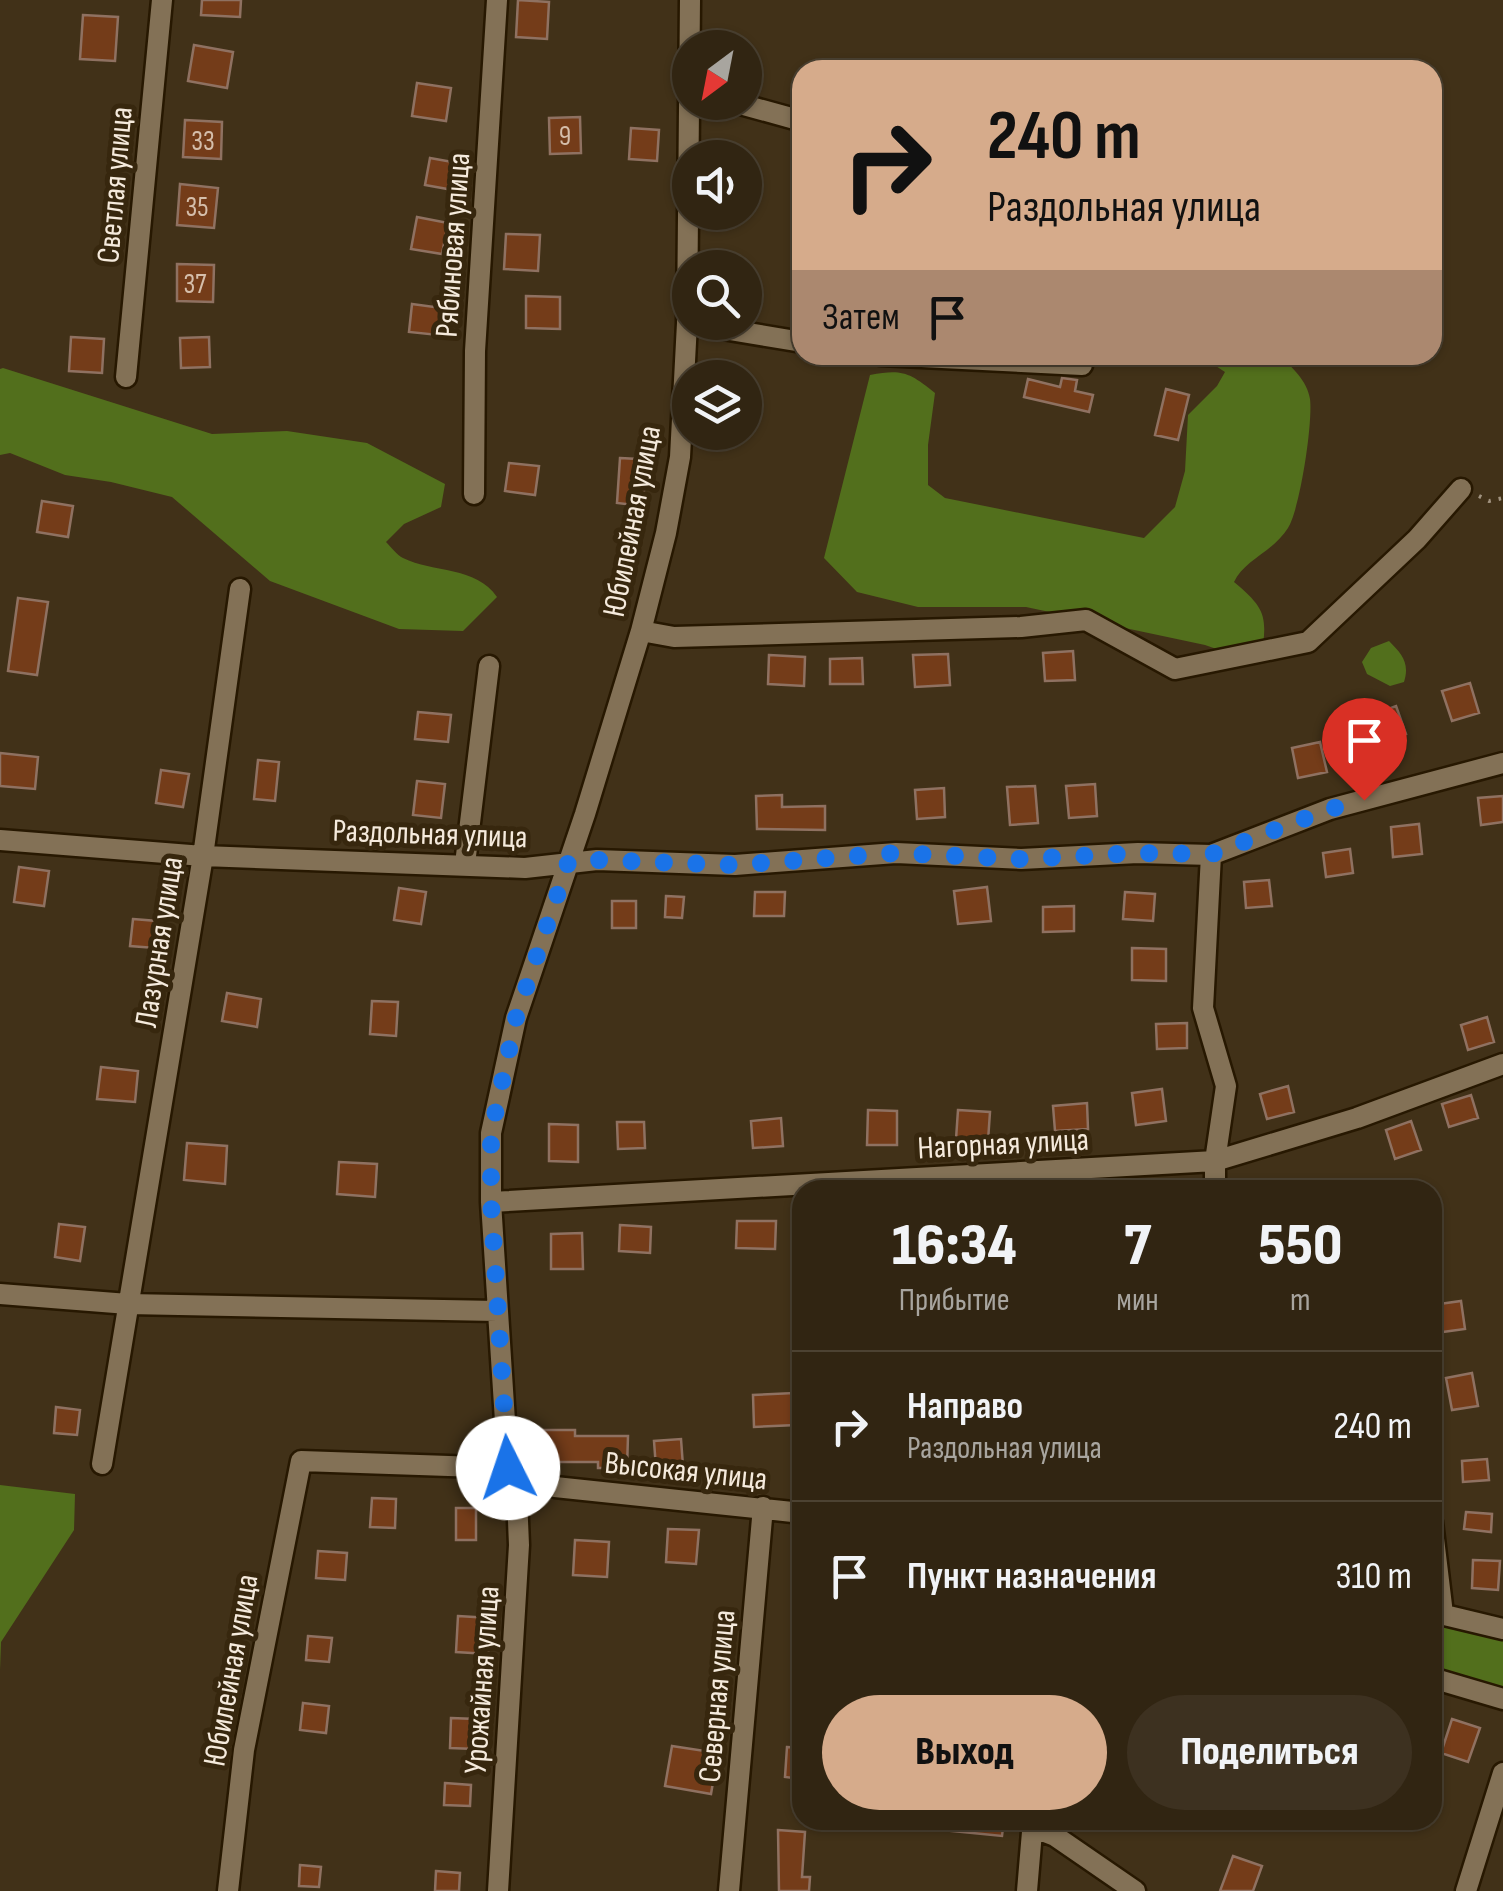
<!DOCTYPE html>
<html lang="ru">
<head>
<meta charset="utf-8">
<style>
	:root { --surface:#312512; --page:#3d3120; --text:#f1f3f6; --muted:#a8a59f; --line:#4c4232; --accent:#d6ab8b }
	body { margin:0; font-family:"Sofia Sans Condensed",sans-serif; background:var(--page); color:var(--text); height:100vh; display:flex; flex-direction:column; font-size:38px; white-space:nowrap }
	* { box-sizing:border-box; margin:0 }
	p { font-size:32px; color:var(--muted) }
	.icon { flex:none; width:55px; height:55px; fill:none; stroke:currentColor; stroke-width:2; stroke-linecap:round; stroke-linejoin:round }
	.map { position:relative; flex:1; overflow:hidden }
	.details { position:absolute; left:792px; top:1180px; width:650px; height:650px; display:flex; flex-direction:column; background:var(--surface); border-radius:30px; box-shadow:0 2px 8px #0004,0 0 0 2px var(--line) }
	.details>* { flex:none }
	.guide { position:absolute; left:792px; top:60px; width:650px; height:305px; border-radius:30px; box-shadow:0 2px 8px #0004,0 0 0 2px var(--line); background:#d6ab8b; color:#111; overflow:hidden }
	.needle { width:65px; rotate:212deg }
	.controls { position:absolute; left:672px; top:30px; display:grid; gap:20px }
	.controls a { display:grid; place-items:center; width:90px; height:90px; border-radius:50%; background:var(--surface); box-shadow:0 2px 8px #0004,0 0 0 2px var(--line); font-size:50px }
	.pin { position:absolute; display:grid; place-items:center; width:85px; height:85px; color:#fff; margin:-102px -42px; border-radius:50% 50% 50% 0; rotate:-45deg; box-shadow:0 0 10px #0007 }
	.pin .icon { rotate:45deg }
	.me { position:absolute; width:110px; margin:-55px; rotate:356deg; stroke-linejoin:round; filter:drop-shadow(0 0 8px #0008) }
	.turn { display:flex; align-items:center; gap:35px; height:210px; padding:0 30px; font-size:45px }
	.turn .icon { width:130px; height:130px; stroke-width:2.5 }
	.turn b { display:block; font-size:70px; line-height:85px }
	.then { display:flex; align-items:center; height:95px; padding:0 30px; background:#0003; gap:20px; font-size:38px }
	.eta { display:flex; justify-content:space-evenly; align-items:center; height:170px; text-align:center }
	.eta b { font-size:60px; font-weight:800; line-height:70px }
	.primary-button { display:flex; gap:20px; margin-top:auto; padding:20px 30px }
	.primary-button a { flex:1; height:115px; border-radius:60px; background:var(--accent); color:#111; font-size:40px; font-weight:800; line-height:115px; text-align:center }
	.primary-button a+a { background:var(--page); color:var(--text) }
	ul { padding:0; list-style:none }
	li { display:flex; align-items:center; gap:30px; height:150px; padding:0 30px; border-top:2px solid var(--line) }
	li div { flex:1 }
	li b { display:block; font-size:38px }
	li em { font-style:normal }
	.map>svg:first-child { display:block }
</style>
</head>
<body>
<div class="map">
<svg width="1503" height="1891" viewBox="0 0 1503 1891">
	<rect width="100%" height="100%" fill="#413118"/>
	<!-- forest -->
	<path fill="#526f1c" d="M1199,355H1280C1292,368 1307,380 1310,399C1313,423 1300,509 1288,528C1273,552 1244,560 1234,582C1268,610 1267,618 1261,660L1251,661L1205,645L1026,607H918L857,592L824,558L870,375C902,369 909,372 935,393L928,445V485L945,498L1144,538L1175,507L1185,471L1188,415L1217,386L1225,372Z
		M3,368L212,434L287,431L367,443L445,484L441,507L404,524L386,542C391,547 397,555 403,558C433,573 476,566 497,597L463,631L399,629L270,581L172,497L111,482L65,475L10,453L0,455V369Z
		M1389,641C1402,654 1410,663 1404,682L1390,686L1367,674L1362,662L1371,648Z
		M0,1485L75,1494L74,1530L1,1642L0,1670Z
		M1432,1619L1503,1639V1690L1433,1668Z"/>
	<!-- building -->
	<path fill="#743c19" stroke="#8f7161" stroke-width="2.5" d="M202,0H241L240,17L201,15Z
		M518,0L549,2L547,39L516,37Z
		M83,15L118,17L115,61L80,59Z
		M194,45L233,52L227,88L188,81Z
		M417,83L451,88L446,121L412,116Z
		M580,117L581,153L550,154L549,118Z
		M185,120L222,122L221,159L183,157Z
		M631,128L659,130L657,161L629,159Z
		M430,158L458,163L453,190L425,185Z
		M180,184L218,188L214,228L177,225Z
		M417,217L448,223L442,254L411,249Z
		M506,234L540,235L538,271L504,269Z
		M177,264L214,265L213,302L177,301Z
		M526,296L560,297V329L526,328Z
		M412,304L442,308L438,335L409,332Z
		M71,337L104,339L102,373L69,371Z
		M209,337L210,367L181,368L180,338Z
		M1062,378L1077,380L1075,391L1093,395L1089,412L1024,397L1028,379L1060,387Z
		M1166,389L1189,395L1178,440L1155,435Z
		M620,458L638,459L636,489L644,490L643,506L617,503Z
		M509,463L539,466L535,495L505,491Z
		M42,501L73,506L68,537L37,532Z
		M18,598L48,602L37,675L8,671Z
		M1073,651L1075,680L1045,681L1043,653Z
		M948,654L950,685L915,687L913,655Z
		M769,655L805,657L804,686L768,684Z
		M862,658L863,684H830V659Z
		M1470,683L1479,713L1452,721L1442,691Z
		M1396,706L1406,734L1381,743L1371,715Z
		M418,712L451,715L448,742L415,739Z
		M1320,742L1327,772L1298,778L1292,748Z
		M0,753L38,757L35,789L0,786Z
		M258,760L279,762L275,801L254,799Z
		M161,770L189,774L183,807L156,803Z
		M417,781L445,784L441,818L413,815Z
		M1095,784L1097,816L1069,818L1066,786Z
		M1035,786L1038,823L1010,825L1007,787Z
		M944,788L945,817L917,819L915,790Z
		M782,795V807L825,806V830L757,829L756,796Z
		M1503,796V822L1481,825L1478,798Z
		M1419,824L1422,854L1393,857L1391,827Z
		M1350,849L1353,873L1326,877L1323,853Z
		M19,867L49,871L44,906L14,902Z
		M1269,880L1272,906L1246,908L1244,882Z
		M987,887L991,921L958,924L954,891Z
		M399,888L426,892L421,924L394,920Z
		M755,892H785L784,916H754Z
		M1125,892L1155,894L1153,921L1123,919Z
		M666,896L684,897L682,918L665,917Z
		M612,901H636V928H612Z
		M1074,906V931L1043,932V907Z
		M133,919L157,921L155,948L130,946Z
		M1132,948L1166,949V981L1132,980Z
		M227,993L261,999L257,1027L222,1021Z
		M372,1001L398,1002L396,1036L370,1034Z
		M1487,1017L1494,1042L1468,1050L1461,1025Z
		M1187,1023V1048L1157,1049L1156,1024Z
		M101,1067L138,1071L135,1102L97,1099Z
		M1288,1086L1294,1112L1267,1119L1260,1094Z
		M1162,1089L1166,1121L1136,1125L1132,1093Z
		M1471,1095L1478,1118L1449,1127L1442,1104Z
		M1087,1103L1088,1129L1055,1131L1053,1106Z
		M868,1110L897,1111V1145H867Z
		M958,1110L990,1112L988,1141L956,1139Z
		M781,1118L783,1146L753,1148L751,1121Z
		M1411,1121L1421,1150L1395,1159L1386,1130Z
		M617,1122H644L645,1148L618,1149Z
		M549,1124L578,1125V1162L549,1161Z
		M187,1143L227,1146L225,1184L184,1180Z
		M339,1162L377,1164L375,1197L337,1194Z
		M737,1221H776L775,1249L736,1248Z
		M59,1224L85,1227L80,1261L55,1257Z
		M620,1225L651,1227L650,1253L619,1251Z
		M582,1233L583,1269H551V1234Z
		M1461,1301L1465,1329L1435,1333L1432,1305Z
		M1472,1373L1478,1406L1452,1410L1446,1378Z
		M794,1393L796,1425L754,1427L753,1395Z
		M56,1407L80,1410L77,1435L54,1433Z
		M542,1430H575V1436H628L627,1468H598V1462H542Z
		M681,1439L683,1466L656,1468L654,1441Z
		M1487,1459L1489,1480L1463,1482L1462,1461Z
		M372,1498L396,1499L395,1528L370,1527Z
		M456,1508H476V1540H456Z
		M1466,1512L1492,1514L1491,1532L1464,1529Z
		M668,1529L699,1530L696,1564L666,1562Z
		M575,1540L609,1542L607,1577L573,1575Z
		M318,1551L347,1553L345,1580L316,1578Z
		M1473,1560L1500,1561L1498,1590L1472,1588Z
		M458,1616L490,1618L488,1654L456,1652Z
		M308,1636L332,1638L329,1662L306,1660Z
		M303,1703L329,1706L326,1733L300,1730Z
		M451,1718L476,1719L475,1749L450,1748Z
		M1452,1719L1480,1728L1468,1762L1441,1753Z
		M672,1746L718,1753L711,1794L665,1786Z
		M787,1747L802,1748V1779L785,1777Z
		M445,1783L471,1785L470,1806L444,1805Z
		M943,1820H1004L1002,1836L943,1830Z
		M778,1830L805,1832L802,1877H810L809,1891H779Z
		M1233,1856L1262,1866L1253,1891H1220Z
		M300,1865L321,1867L319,1887L299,1886Z
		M436,1871L460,1873L459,1891H435Z"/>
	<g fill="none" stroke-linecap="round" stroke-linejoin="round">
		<!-- minor casing -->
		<g stroke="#271801" stroke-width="25">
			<path id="minor" d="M733,102L802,121
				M687,323L802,342
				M881,355L1082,365
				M126,377L162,0
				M474,494L475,351L497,0
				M641,631L674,637L1021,627L1086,620L1175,669L1308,642L1417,539L1461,489
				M0,840L203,856L525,868L597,860L735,865L896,853L1021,859L1138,853L1211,855L1330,809L1503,763
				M1211,855L1203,1008L1226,1086L1215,1161V1190
				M465,864L489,666
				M491,1202L1215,1161L1357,1118L1503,1064
				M0,1294L128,1304L497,1311
				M102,1464L203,856L240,589
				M508,1468L491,1202V1133L516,1018L585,814L641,631L666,533L680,457L687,323L690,0
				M510,1469L555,1487L802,1513
				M1432,1522L1443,1614
				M1432,1612L1503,1629
				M1432,1678L1503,1699
				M1032,1827L1055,1836L1135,1891
				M228,1891L244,1750L301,1461L508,1468
				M498,1891L519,1545L516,1473
				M729,1891L763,1507
				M1027,1891L1033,1820
				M1466,1891L1503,1773"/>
		</g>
		<!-- path -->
		<path stroke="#a19380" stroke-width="4" stroke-dasharray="2.5 8" stroke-linecap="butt" d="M1479,496L1489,501L1503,498"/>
		<!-- minor -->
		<use href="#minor" stroke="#837156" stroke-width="20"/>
	</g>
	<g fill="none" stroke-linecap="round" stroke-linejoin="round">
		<!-- route -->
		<path stroke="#1a73e8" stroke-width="18" stroke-dasharray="0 32.4" d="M508,1468L491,1202V1133L516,1018L568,863L597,860L735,865L896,853L1021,859L1138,853L1212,854L1330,809L1364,800"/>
	</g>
	<g text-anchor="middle" stroke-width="10" stroke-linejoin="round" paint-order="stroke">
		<!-- number labels -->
		<g font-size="28" fill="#d5beab">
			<text x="565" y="145">9</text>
			<text x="203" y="150">33</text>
			<text x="197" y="216">35</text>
			<text x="195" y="293">37</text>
		</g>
		<!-- street labels -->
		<g font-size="32" fill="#f5eadc" stroke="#37270e">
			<text transform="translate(114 185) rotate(-85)" y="11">Светлая улица</text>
			<text transform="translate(452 245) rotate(-86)" y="11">Рябиновая улица</text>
			<text transform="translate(631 521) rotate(-79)" y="11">Юбилейная улица</text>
			<text transform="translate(430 833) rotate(2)" y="11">Раздольная улица</text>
			<text transform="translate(158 942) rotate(-81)" y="11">Лазурная улица</text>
			<text transform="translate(1003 1143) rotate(-3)" y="11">Нагорная улица</text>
			<text transform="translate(686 1470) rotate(6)" y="11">Высокая улица</text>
			<text transform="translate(230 1670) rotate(-80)" y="11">Юбилейная улица</text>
			<text transform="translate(481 1680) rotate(-86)" y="11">Урожайная улица</text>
			<text transform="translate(716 1696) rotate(-85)" y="11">Северная улица</text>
		</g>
	</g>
</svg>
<div class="controls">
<a><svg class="needle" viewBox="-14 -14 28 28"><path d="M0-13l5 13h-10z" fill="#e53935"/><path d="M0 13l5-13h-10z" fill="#a8a59f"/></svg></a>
<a><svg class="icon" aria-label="sound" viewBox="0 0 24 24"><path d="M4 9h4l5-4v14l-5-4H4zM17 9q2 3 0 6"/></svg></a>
<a><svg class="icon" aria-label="search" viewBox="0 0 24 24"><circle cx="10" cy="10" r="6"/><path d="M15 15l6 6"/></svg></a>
<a><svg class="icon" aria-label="layers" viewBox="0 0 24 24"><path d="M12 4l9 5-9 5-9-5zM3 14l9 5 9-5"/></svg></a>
</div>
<div class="pin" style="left:1364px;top:800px;background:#d93025"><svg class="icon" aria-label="arrive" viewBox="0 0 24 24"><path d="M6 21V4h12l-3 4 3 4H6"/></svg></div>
<svg class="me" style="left:508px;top:1468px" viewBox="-20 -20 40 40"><circle r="19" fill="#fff"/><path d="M0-13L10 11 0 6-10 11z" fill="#1a73e8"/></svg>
<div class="guide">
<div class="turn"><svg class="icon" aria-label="right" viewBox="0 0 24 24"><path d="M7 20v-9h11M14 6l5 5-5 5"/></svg><div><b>240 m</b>Раздольная улица</div></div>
<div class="then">Затем<svg class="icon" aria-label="arrive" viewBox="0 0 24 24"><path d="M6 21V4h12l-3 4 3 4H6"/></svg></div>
</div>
<section class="details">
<div class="eta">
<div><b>16:34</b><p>Прибытие</p></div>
<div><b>7</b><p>мин</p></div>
<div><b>550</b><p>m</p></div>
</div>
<ul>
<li><svg class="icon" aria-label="right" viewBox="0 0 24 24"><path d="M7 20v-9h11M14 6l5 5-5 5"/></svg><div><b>Направо</b><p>Раздольная улица</p></div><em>240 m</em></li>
<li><svg class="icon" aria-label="arrive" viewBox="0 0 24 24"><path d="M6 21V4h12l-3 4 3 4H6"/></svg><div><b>Пункт назначения</b></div><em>310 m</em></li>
</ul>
<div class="primary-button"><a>Выход</a><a>Поделиться</a></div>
</section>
</div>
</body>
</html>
